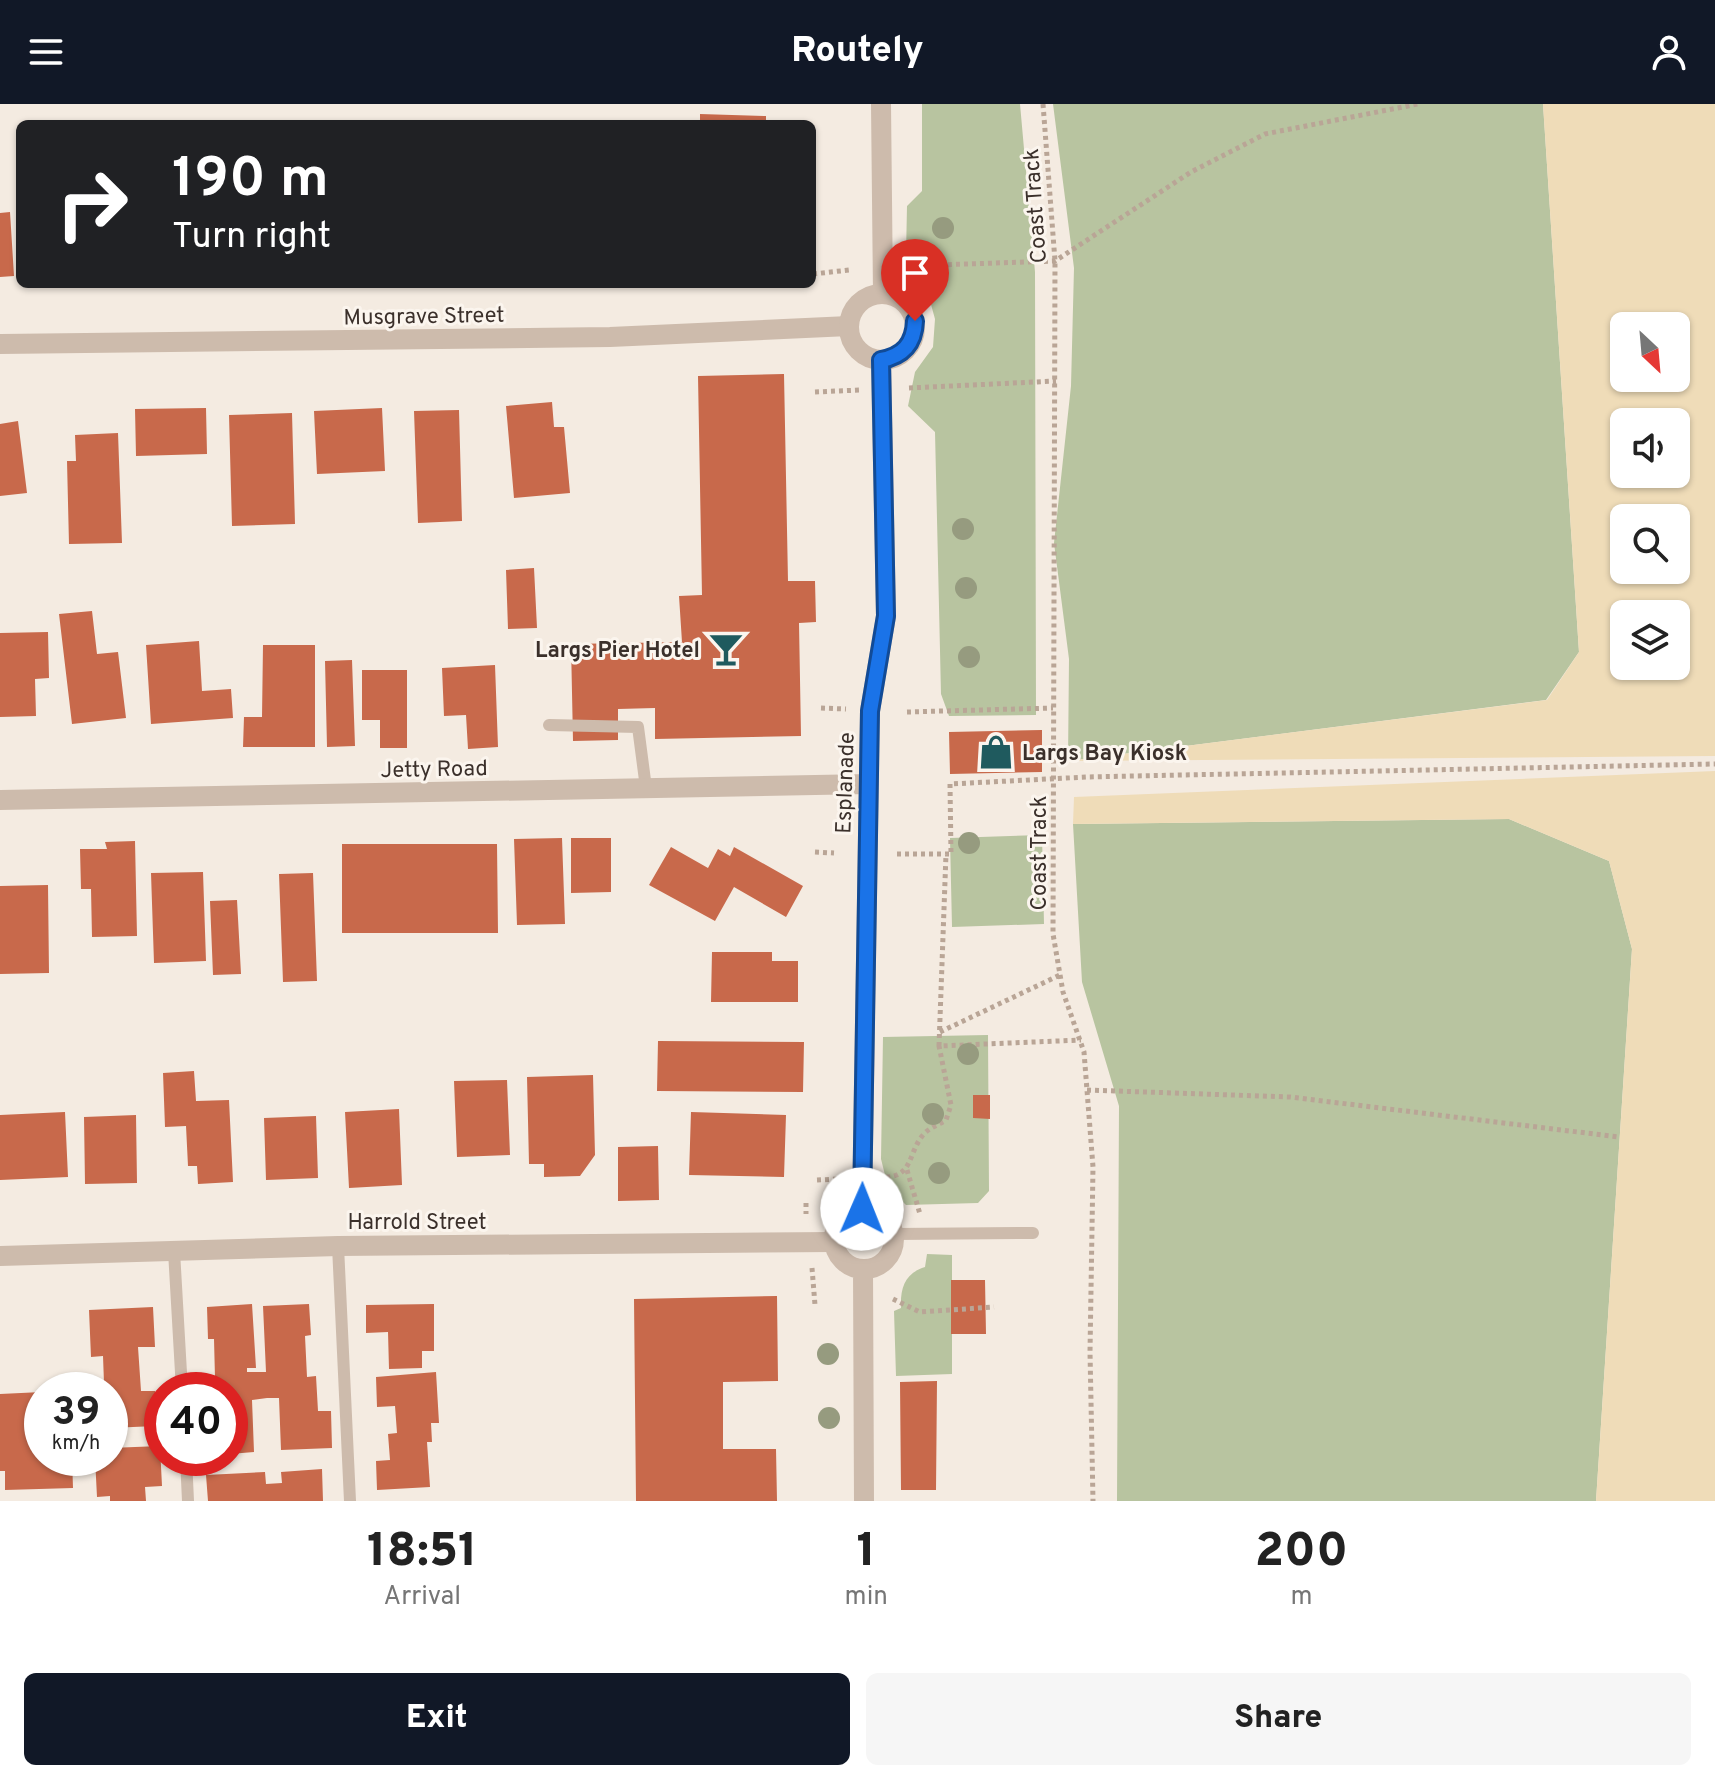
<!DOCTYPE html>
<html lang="en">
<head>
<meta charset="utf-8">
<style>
	:root { --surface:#fff; --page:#f6f6f6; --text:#222; --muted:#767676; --accent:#111827 }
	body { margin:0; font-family:Overpass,sans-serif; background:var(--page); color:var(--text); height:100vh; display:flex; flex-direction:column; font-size:30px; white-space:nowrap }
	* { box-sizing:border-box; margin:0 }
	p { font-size:26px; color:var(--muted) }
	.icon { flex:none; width:44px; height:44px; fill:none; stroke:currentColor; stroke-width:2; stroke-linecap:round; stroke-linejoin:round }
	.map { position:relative; height:1397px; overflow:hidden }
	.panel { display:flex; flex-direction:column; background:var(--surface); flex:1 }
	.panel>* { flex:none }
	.top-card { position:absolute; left:16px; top:16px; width:800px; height:168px; border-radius:12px; box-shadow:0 2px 6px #0004; background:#202124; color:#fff; overflow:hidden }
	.needle { width:52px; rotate:154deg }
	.buttons { position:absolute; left:1610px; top:208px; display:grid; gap:16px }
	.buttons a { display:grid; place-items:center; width:80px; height:80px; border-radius:12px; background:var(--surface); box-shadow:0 2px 6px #0004; font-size:40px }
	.speed { position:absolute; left:24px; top:1268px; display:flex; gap:16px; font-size:40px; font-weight:700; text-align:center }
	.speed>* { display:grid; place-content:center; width:104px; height:104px; border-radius:50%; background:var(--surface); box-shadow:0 2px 6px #0004; line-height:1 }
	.speed small { font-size:20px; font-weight:400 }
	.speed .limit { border:12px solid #d22; background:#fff; color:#111 }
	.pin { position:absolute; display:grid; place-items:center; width:68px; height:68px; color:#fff; margin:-82px -34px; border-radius:50% 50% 50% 0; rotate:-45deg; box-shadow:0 0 8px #0007 }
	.pin .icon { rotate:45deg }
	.me { position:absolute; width:88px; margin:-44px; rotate:1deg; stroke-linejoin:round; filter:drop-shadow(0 0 6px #0008) }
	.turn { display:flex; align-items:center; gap:28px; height:168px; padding:0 24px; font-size:36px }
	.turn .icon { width:104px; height:104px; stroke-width:2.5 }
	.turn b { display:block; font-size:56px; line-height:68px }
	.eta { display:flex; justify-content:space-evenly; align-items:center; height:136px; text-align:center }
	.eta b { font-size:48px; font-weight:800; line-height:56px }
	.action { display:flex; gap:16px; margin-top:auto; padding:16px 24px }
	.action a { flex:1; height:92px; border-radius:12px; background:var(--accent); color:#fff; font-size:32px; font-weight:800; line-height:92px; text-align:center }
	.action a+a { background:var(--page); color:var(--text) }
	header { display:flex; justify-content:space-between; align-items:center; height:104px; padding:0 24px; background:var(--accent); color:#fff; font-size:36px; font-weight:800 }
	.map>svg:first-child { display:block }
</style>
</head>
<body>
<header><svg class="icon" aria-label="menu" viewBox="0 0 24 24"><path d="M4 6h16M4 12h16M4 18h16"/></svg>Routely<svg class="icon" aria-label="person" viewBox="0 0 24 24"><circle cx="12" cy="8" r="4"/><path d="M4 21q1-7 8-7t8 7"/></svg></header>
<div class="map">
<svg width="1715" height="1397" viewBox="0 0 1715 1397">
	<rect width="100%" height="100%" fill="#f4ebe1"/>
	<!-- green -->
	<path fill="#b8c4a0" d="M922,0H1020L1035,168L1036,611L949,612L941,590L935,328L908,302L915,268L933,243L935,215L927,186L906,151L907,102L922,87Z
		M1053,0H1543L1579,548L1546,596L1068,657L1069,555L1054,439L1071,282L1074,164Z
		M1509,715L1609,757L1632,845L1596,1397H1117L1119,1002L1082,878L1073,720Z
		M1042,731L1044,820L952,823L950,734Z
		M988,931L989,1087L978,1099L906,1101L888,1083L881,1055L883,933Z
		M927,1150L952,1151V1270L896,1272L894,1207L901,1204C900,1184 905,1169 925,1163Z"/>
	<!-- sand -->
	<path fill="#efdcb8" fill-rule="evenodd" d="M1543,0H1715V652L1068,657L1547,596L1579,548ZM1624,222H1676V274H1624ZM1624,318H1676V370H1624ZM1624,414H1676V466H1624ZM1624,510H1676V562H1624Z
		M1715,667V1397H1596L1632,845L1609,757L1509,715L1073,720L1074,693Z"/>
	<!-- building -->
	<path fill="#c8694b" d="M700,10L766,12V20H700Z
		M10,108L14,172L0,173V109Z
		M430,180H481V183L431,184Z
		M784,270L788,477H815L816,518L799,519L801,632L655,635V604L618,605V636L573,637L571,540L682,538L679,492L702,491L698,272Z
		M552,298L554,323H564L570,389L514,394L506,302Z
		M206,304L207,350L136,352L135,305Z
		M382,304L385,367L317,370L314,307Z
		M459,306L462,417L418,419L414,307Z
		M292,309L295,420L232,422L229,311Z
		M18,317L27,389L0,392V320Z
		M118,329L122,439L69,440L67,357H76L75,331Z
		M534,464L537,524L508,525L506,466Z
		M92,507L97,550L118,548L126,614L72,620L59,510Z
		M48,528L49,574L35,575L36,612L0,613V529Z
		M199,537L202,587L231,585L233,614L151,620L146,541Z
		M263,541H315V643H243L244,613H262Z
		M352,556L355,642L327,643L325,557Z
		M495,561L498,643L468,645L466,611L444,612L442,564Z
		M362,566H407V644H380V616H362Z
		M1042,626V668L950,670L949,628Z
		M562,734L565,820L517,821L514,735Z
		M571,734H611V788L571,789Z
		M135,737L137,832L92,833L91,785H81L80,745H107L105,738Z
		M342,740H497L498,829H342Z
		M671,743L708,764L718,745L730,752L734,743L803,782L786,813L734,783L715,817L649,781Z
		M203,768L206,857L154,859L151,769Z
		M313,769L317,877L283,878L279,770Z
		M48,781L49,869L0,870V782Z
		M237,796L241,870L213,871L210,797Z
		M712,848H772V857H798V898H711Z
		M658,937L804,938L803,988L657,987Z
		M194,967L196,997L229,996L233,1078L198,1080L197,1062H188L186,1022L165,1023L163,969Z
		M593,971L595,1051L580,1072L544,1073V1060H529L527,973Z
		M507,976L510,1051L457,1053L454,977Z
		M973,991H990V1015L973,1014Z
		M399,1005L402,1081L349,1084L345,1008Z
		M65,1008L68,1073L0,1076V1011Z
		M691,1008L786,1011L784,1073L689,1071Z
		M136,1011L137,1079L85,1080L84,1013Z
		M316,1012L318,1074L266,1076L264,1014Z
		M658,1042L659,1096L618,1097V1043Z
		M951,1176H985L986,1230H951Z
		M777,1192L778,1277L723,1278V1345H776L777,1397H636L634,1195Z
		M252,1200L256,1264H247V1268H266L263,1202L309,1200L311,1231L305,1232L307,1273L316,1272L318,1307H331L332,1344L281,1346L279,1294H267L252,1296L254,1348L230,1350V1286H208L207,1275L215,1274L214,1235H208L207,1203Z
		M434,1200V1247H422V1264L389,1265L388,1228L366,1229V1201Z
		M153,1203L155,1243H138L141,1287H155L156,1322L110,1324V1286H95L94,1279H104L103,1252L91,1253L89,1206Z
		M436,1268L439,1319H431L432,1338H427L430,1383L377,1386L376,1357L390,1356L388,1330L397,1329L395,1302L377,1303L376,1273Z
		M937,1277L936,1386H901L900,1278Z
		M42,1288V1354H72L73,1384L5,1386V1367H0V1290Z
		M160,1342L162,1382L145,1383L146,1397H110V1392L97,1393L95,1354H110V1344Z
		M322,1365L323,1397H208L206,1371L265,1368L266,1380L282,1379L281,1368Z"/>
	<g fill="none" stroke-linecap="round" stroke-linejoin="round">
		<!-- path -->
		<path stroke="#b9a596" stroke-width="5" stroke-dasharray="4 4" stroke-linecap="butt" d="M1043,0L1055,157L1053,830L1063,888L1084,948L1093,1063L1090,1248L1093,1397
			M908,162L1055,157L1191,68L1265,30L1418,0
			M813,170L849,166
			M909,284L1056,277
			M815,288L860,286
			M821,604L846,605
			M907,608L1053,604
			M815,748L834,749
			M897,750H951L950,680L1087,673L1715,660
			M940,928L1060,871
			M939,942L946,750
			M1087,986L1290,993L1619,1033
			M907,1066L920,1110
			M886,1073C913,1072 908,1049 923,1031C929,1024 938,1021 946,1016L951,1001L939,942L1081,936
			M817,1076L839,1075
			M806,1099V1110
			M812,1164L815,1201
			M893,1195L920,1208L994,1203"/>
		<!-- service -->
		<path stroke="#cdbbac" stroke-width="12" d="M549,621L638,623L646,684
			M894,1130L1033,1129
			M338,1142L350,1397
			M174,1147L182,1286
			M186,1354L188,1397"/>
		<!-- minor -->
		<path stroke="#cdbbac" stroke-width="20" d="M0,240L610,233L849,222
			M0,1152L338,1142L834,1138"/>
		<!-- tertiary -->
		<path stroke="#cdbbac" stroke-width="20" d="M881,0L883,190
			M849 223a33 33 0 1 1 66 0a33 33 0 1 1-66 0Z
			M0,696L868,680
			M834 1135a30 30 0 1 1 60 0a30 30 0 1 1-60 0Z
			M862,1105L870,607L886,512L881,256
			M863,1165L864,1397"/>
	</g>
	<!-- trees -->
	<g fill="#969b7f">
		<circle cx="943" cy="124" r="11"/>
		<circle cx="963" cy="425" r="11"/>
		<circle cx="966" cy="484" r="11"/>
		<circle cx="969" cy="553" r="11"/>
		<circle cx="969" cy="739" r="11"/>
		<circle cx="968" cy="950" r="11"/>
		<circle cx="933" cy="1010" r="11"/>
		<circle cx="939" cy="1069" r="11"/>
		<circle cx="828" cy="1250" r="11"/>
		<circle cx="829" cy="1314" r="11"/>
	</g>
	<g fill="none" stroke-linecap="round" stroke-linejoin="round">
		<!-- route casing -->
		<g stroke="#114b97" stroke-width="20">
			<path id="route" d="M862,1105L870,607L886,512L881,256C903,252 914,240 915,217"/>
		</g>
		<!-- route -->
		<use href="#route" stroke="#1a73e8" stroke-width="14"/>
	</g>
	<!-- icons -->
	<defs>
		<g id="bar-bare" transform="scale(2.76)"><path d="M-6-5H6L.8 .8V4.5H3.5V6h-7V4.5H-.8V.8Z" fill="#1f5a5e" stroke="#fbf5ee" stroke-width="2.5" paint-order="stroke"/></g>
		<g id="shop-bare" transform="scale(2.76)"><path d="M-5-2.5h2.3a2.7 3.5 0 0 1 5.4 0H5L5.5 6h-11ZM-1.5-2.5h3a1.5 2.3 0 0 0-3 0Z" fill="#1f5a5e" stroke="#fbf5ee" stroke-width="2.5" paint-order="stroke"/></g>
	</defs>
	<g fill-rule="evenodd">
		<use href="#bar-bare" x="726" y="545"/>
		<use href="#shop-bare" x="996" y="648"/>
	</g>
	<g text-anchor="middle" stroke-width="6" stroke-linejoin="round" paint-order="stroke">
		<!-- street labels -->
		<g font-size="22" fill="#3b302b" stroke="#fbf5ee">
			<text transform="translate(1034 102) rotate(-94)" y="8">Coast Track</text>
			<text transform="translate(424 211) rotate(-1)" y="8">Musgrave Street</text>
			<text transform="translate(434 664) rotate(-1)" y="8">Jetty Road</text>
			<text transform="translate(844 679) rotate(-88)" y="8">Esplanade</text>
			<text transform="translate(1038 749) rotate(-90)" y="8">Coast Track</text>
			<text x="417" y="1125">Harrold Street</text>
		</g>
		<!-- poi labels -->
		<g font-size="22" font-weight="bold" fill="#3b302b" stroke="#fbf5ee" text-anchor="end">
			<text x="700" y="553">Largs Pier Hotel</text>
			<text x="1022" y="656" text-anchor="start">Largs Bay Kiosk</text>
		</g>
	</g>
</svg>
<div class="buttons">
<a><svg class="needle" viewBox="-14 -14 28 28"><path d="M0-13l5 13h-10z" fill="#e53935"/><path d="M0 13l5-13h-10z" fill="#767676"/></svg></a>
<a><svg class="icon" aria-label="sound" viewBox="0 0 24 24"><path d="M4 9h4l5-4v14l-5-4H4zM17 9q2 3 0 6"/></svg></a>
<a><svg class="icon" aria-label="search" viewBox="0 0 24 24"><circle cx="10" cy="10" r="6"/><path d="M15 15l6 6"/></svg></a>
<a><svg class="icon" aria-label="layers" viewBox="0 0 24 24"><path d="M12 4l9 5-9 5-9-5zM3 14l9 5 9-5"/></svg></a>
</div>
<div class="speed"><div>39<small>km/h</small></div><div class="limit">40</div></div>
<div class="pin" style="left:915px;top:217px;background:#d93025"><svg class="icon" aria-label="arrive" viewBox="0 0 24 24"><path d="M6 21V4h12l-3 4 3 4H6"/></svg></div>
<svg class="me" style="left:862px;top:1105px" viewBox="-20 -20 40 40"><circle r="19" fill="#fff"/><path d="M0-13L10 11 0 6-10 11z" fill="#1a73e8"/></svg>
<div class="top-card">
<div class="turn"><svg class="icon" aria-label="right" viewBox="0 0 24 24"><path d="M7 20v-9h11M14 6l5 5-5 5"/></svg><div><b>190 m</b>Turn right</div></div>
</div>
</div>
<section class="panel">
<div class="eta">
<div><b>18:51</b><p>Arrival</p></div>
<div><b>1</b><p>min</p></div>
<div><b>200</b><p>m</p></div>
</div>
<div class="action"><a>Exit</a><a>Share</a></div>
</section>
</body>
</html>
